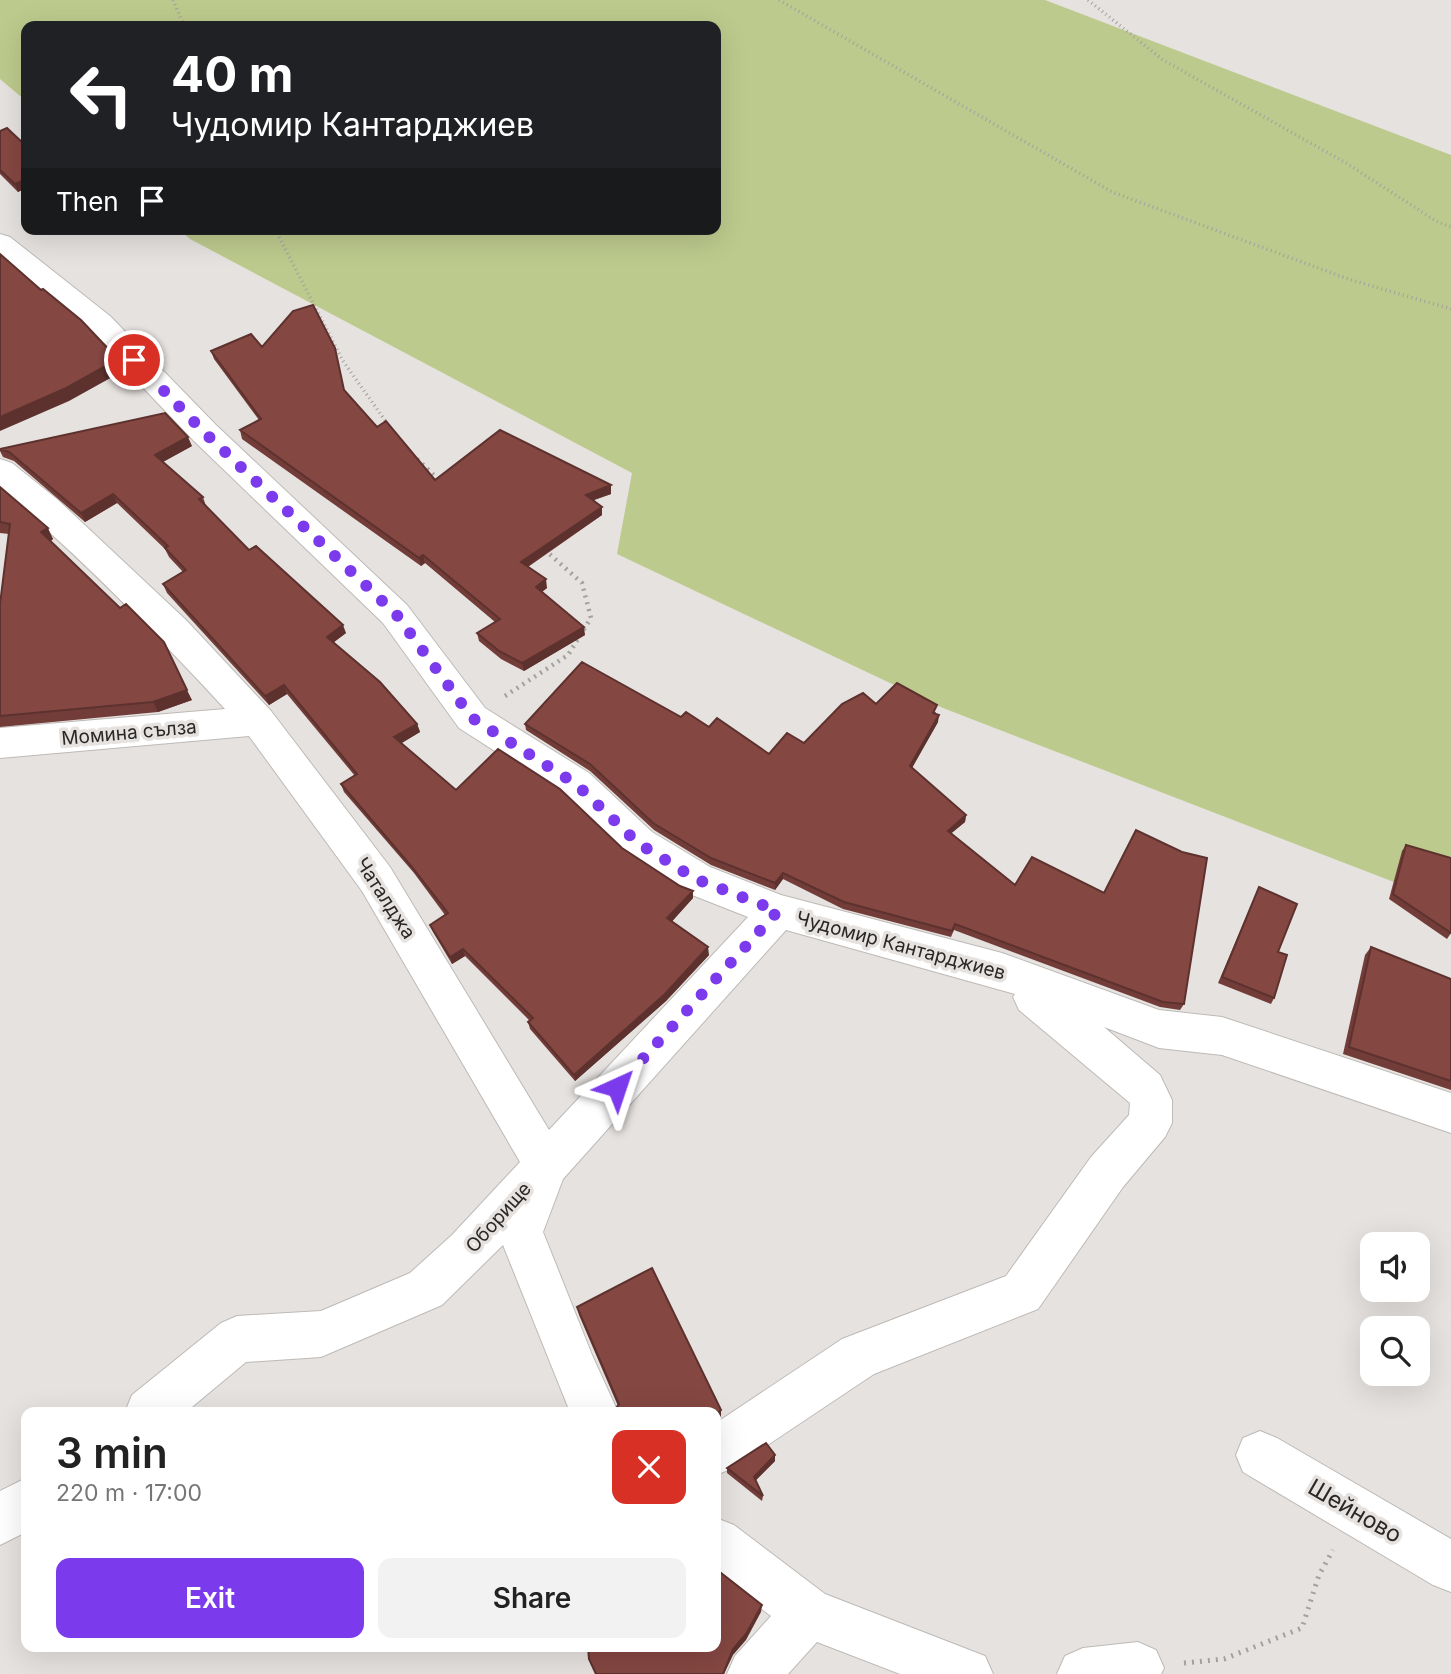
<!DOCTYPE html>
<html lang="en">
<head>
<meta charset="utf-8">
<style>
	:root { --surface:#fff; --page:#f2f2f2; --text:#222; --muted:#767676; --accent:#7c3aed }
	body { margin:0; font-family:Inter,sans-serif; background:var(--page); color:var(--text); height:100vh; display:flex; flex-direction:column; font-size:26px; white-space:nowrap }
	* { box-sizing:border-box; margin:0 }
	p { font-size:23px; color:var(--muted) }
	.icon { flex:none; width:38px; height:38px; fill:none; stroke:currentColor; stroke-width:2; stroke-linecap:round; stroke-linejoin:round }
	.map { position:relative; flex:1; overflow:hidden }
	.details { position:absolute; left:21px; top:1407px; width:700px; height:245px; display:flex; flex-direction:column; background:var(--surface); border-radius:14px; box-shadow:0 7px 28px #0002 }
	.details>* { flex:none }
	.top-card { position:absolute; left:21px; top:21px; width:700px; height:214px; border-radius:14px; box-shadow:0 7px 28px #0002; background:#202124; color:#fff; overflow:hidden }
	.fabs { position:absolute; left:1360px; top:1232px; display:grid; gap:14px }
	.fabs a { display:grid; place-items:center; width:70px; height:70px; border-radius:14px; background:var(--surface); box-shadow:0 7px 28px #0002; font-size:35px }
	.pin { position:absolute; display:grid; place-items:center; width:60px; height:60px; color:#fff; margin:-30px; border:4px solid #fff; border-radius:50%; box-shadow:0 2px 7px #0007 }
	.me { position:absolute; width:77px; margin:-38px; rotate:42deg; stroke-linejoin:round; filter:drop-shadow(0 0 5px #0008) }
	.turn { display:flex; align-items:center; gap:24px; height:147px; padding:0 35px; font-size:32px }
	.turn .icon { width:91px; height:91px; stroke-width:2.5 }
	.turn b { display:block; font-size:49px; line-height:60px }
	.then { display:flex; align-items:center; height:66px; padding:0 35px; background:#0003; gap:14px; font-size:26px }
	.round { display:grid; place-items:center; flex:none; width:74px; height:74px; border-radius:14px; background:var(--page) }
	.summary { display:flex; align-items:center; justify-content:space-between; height:119px; padding:0 35px }
	h1 { font-size:42px; font-weight:600; line-height:52px }
	.cta { display:flex; gap:14px; margin-top:auto; padding:14px 35px }
	.cta a { flex:1; height:80px; border-radius:14px; background:var(--accent); color:#fff; font-size:28px; font-weight:600; line-height:80px; text-align:center }
	.cta a+a { background:var(--page); color:var(--text) }
	.map>svg:first-child { display:block }
</style>
</head>
<body>
<div class="map">
<svg width="1451" height="1674" viewBox="0 0 1451 1674">
	<rect width="100%" height="100%" fill="#e6e2df"/>
	<!-- green -->
	<path fill="#bdca8d" d="M0,0H1045L1451,155V904L943,708L617,554L632,473L190,239L178,229H716V26H26V101L0,79Z"/>
	<g fill="none" stroke-linecap="round" stroke-linejoin="round">
		<!-- minor casing -->
		<g stroke="#bdbab7" stroke-width="2">
			<path id="minor" d="M0,234L10,237L110,316L216,425L407,605L485,708L589,773L652,832L710,867L781,895L1002,953L1159,1010L1222,1017L1451,1093V1133L1222,1055L1159,1048L1104,1027L1160,1075L1172,1100V1123L1165,1137L1123,1187L1038,1309L874,1374L733,1468L716,1475V1423L842,1339L1006,1276L1091,1157L1129,1115L1130,1103L1019,1010L1013,997L1015,994L786,930L563,1179L543,1232L592,1355L618,1412H570L503,1245L442,1305L321,1357L246,1362L186,1412H125L132,1395L221,1323L237,1316L321,1311L410,1273L452,1235L520,1162L362,891L249,736L0,758V728L225,709C154,632 80,556 0,489V459L12,463L58,500L187,621L271,711L390,867L549,1130L748,917L682,891L624,854L563,795L459,728L383,623L194,441L88,330L0,258Z
				M1260,1431L1277,1438L1451,1539V1592L1433,1585L1243,1472L1236,1455L1243,1438Z
				M26,1478V1532L0,1545V1491Z
				M716,1518L734,1525L825,1594L985,1656L993,1674H900L817,1642L788,1674H727L735,1656L771,1616L716,1574Z
				M1138,1642L1156,1650L1164,1668L1161,1674H1057L1065,1656L1083,1648Z"/>
		</g>
		<!-- path-far2 -->
		<path stroke="#a3a09d" stroke-width="3.5" stroke-dasharray="1 3.5" stroke-linecap="butt" d="M173,0L184,26
			M779,0L1112,192L1348,279L1451,309
			M1088,0L1163,60L1346,163L1436,221L1451,227
			M275,229L343,361L389,426"/>
		<!-- path-far1 -->
		<path stroke="#a3a09d" stroke-width="4.5" stroke-dasharray="2 5" stroke-linecap="butt" d="M417,459L441,482
			M505,696L568,655L591,618L582,583L545,550"/>
		<!-- path -->
		<path stroke="#a3a09d" stroke-width="5" stroke-dasharray="2 6" stroke-linecap="butt" d="M1184,1663L1224,1659L1302,1628L1319,1575L1333,1550"/>
		<!-- minor -->
		<use href="#minor" fill="#fff" fill-rule="evenodd"/>
	</g>
	<!-- wall -->
	<path fill="#723d39" d="M0,131L26,146V188L18,192L0,174Z
		M211,351L345,391L377,427L435,480L611,485V494L593,500L602,507V515L528,567L547,588L542,592L585,635L524,671L501,659L479,641L477,633L495,622L425,563L421,566L242,439L240,430L259,420L214,359Z
		M192,446L163,462L203,497L206,506L249,550L346,633L334,642L417,724L420,732L401,743L456,790L622,848L680,886L693,891V898L672,921L709,955L666,1001L575,1081L530,1029L528,1022L530,1021L465,956L452,964L433,932L430,925L445,915L414,873L344,792L341,784L355,776L287,694L269,705L167,593L163,584L183,572L169,557L165,549L117,503L85,522L14,461L3,457L0,451V448Z
		M0,487L53,539L51,541L192,700L158,712L0,727V604L9,534L0,533Z
		M876,704L936,712L935,714L938,722L912,768L966,815L965,822L951,833L1015,885L1184,1004L1180,1010L1160,1007L954,930L951,937L843,909L783,879L775,890L711,865L654,830L590,771L526,730L525,724L681,717L709,727L769,754L804,743Z
		M1406,845L1451,933L1447,939L1389,899L1402,851Z
		M1259,887L1278,952L1274,998L1271,1004L1218,983Z
		M1371,947L1451,979V1090L1343,1054L1365,955Z
		M577,1307L721,1416L716,1421V1412H603L616,1408L618,1406L579,1315Z
		M775,1461L755,1481L763,1496L762,1501L727,1473V1468Z"/>
	<!-- shaded-wall -->
	<path fill="#5d322e" d="M26,179V188L18,192L15,184Z
		M118,359L123,371L69,401L0,431V417Z
		M188,437L192,446L159,464L155,455Z
		M611,485V494L586,503V495Z
		M113,494L117,503L85,522L81,513Z
		M602,507V515L522,570L521,562Z
		M48,528L53,539L47,543L41,532Z
		M423,555L425,563L421,566L419,558Z
		M546,579L547,588L537,595L536,587Z
		M343,625L346,633L330,645L327,637Z
		M584,627L585,635L524,671L522,663Z
		M284,685L287,694L269,705L265,696Z
		M187,690L192,700L158,712L153,702Z
		M939,715L938,722L909,773L910,766Z
		M417,724L420,732L397,746L394,737Z
		M966,815L965,822L947,837L948,831Z
		M783,873V879L775,890V883Z
		M693,891V898L668,926L667,918Z
		M708,947L709,955L666,1001L575,1081L574,1075Z
		M463,949L465,956L452,964L450,957Z
		M721,1410V1416L716,1421V1414Z
		M775,1455V1461L753,1483L754,1477Z
		M762,1605L761,1612L746,1640L733,1655L724,1674H723L733,1649Z"/>
	<!-- building -->
	<path fill="#854742" stroke="#5d322e" stroke-width="2" d="M7,128L26,146V179L15,184L0,170V131Z
		M0,254L41,290L43,289L81,320L118,359L64,389L0,417Z
		M313,305L335,348L344,390L377,427L386,421L435,480L500,430L611,485L586,495L602,507L521,562L546,579L536,587L584,627L522,663L499,651L477,633L500,619L423,555L419,558L240,430L261,419L211,351L251,334L262,347L293,311Z
		M165,413L188,437L155,455L203,497L199,499L249,550L256,546L343,625L327,637L380,682L417,724L394,737L456,790L498,749L560,789L622,848L680,886L693,891L667,918L708,947L665,994L574,1075L528,1022L533,1018L463,949L450,957L430,925L448,913L411,866L341,784L357,774L284,685L265,696L163,584L186,570L165,548L168,546L113,494L81,513L9,452L0,449Z
		M0,487L48,528L41,532L120,608L126,604L164,642L187,690L153,702L0,716V604L10,524L0,522Z
		M582,662L681,717L686,712L709,727L717,718L769,754L787,733L804,743L842,704L863,693L876,704L897,683L937,705L933,713L939,715L910,766L966,815L948,831L1015,885L1032,857L1104,893L1136,830L1182,852L1207,858L1184,1004L1163,1002L955,924L952,931L844,902L783,873L775,883L711,858L653,823L590,764L525,724Z
		M1406,845L1451,858V933L1393,894Z
		M1259,887L1297,904L1278,952L1287,955L1274,998L1222,977Z
		M1371,947L1451,979V1081L1349,1047Z
		M652,1268L721,1410L716,1414V1412H666L664,1408L658,1412H603L601,1408H616L619,1404L577,1307Z
		M766,1443L775,1455L754,1477L763,1496L727,1468Z
		M716,1569L762,1605L746,1634L733,1649L723,1674H596L589,1659L588,1647H716Z"/>
	<g fill="none" stroke-linecap="round" stroke-linejoin="round">
		<!-- route -->
		<path stroke="#7c3aed" stroke-width="12" stroke-dasharray="0 21.6" d="M134,360L205,433L396,614L472,718L576,784L638,843L696,879L778,911L617,1087"/>
	</g>
	<g text-anchor="middle" stroke-width="7" stroke-linejoin="round" paint-order="stroke">
		<!-- street labels -->
		<g font-size="19" fill="#292827" stroke="#e6e2df">
			<text transform="translate(129 732) rotate(-5)" y="7">Момина сълза</text>
			<text transform="translate(386 898) rotate(57)" y="7">Чаталджа</text>
			<text transform="translate(901 945) rotate(15)" y="7">Чудомир Кантарджиев</text>
			<text transform="translate(498 1217) rotate(-48)" y="7">Оборище</text>
		</g>
		<!-- near-street labels -->
		<g font-size="23" fill="#292827" stroke="#e6e2df">
			<text transform="translate(1355 1511) rotate(30)" y="8">Шейново</text>
		</g>
	</g>
</svg>
<div class="fabs">
<a><svg class="icon" aria-label="sound" viewBox="0 0 24 24"><path d="M4 9h4l5-4v14l-5-4H4zM17 9q2 3 0 6"/></svg></a>
<a><svg class="icon" aria-label="search" viewBox="0 0 24 24"><circle cx="10" cy="10" r="6"/><path d="M15 15l6 6"/></svg></a>
</div>
<div class="pin" style="left:134px;top:360px;background:#d93025"><svg class="icon" aria-label="arrive" viewBox="0 0 24 24"><path d="M6 21V4h12l-3 4 3 4H6"/></svg></div>
<svg class="me" style="left:617px;top:1087px" viewBox="-20 -20 40 40"><path d="M0-17L14 15 0 8-14 15z" fill="#7c3aed" stroke="#fff" stroke-width="4"/></svg>
<div class="top-card">
<div class="turn"><svg class="icon" aria-label="left" viewBox="0 0 24 24"><path d="M17 20v-9H6M10 6l-5 5 5 5"/></svg><div><b>40 m</b>Чудомир Кантарджиев</div></div>
<div class="then">Then<svg class="icon" aria-label="arrive" viewBox="0 0 24 24"><path d="M6 21V4h12l-3 4 3 4H6"/></svg></div>
</div>
<section class="details">
<div class="summary"><div><h1>3 min</h1><p>220 m · 17:00</p></div><a class="round" style="background:#d93025;color:#fff"><svg class="icon" aria-label="close" viewBox="0 0 24 24"><path d="M6 6l12 12M18 6L6 18"/></svg></a></div>
<div class="cta"><a>Exit</a><a>Share</a></div>
</section>
</div>
</body>
</html>
